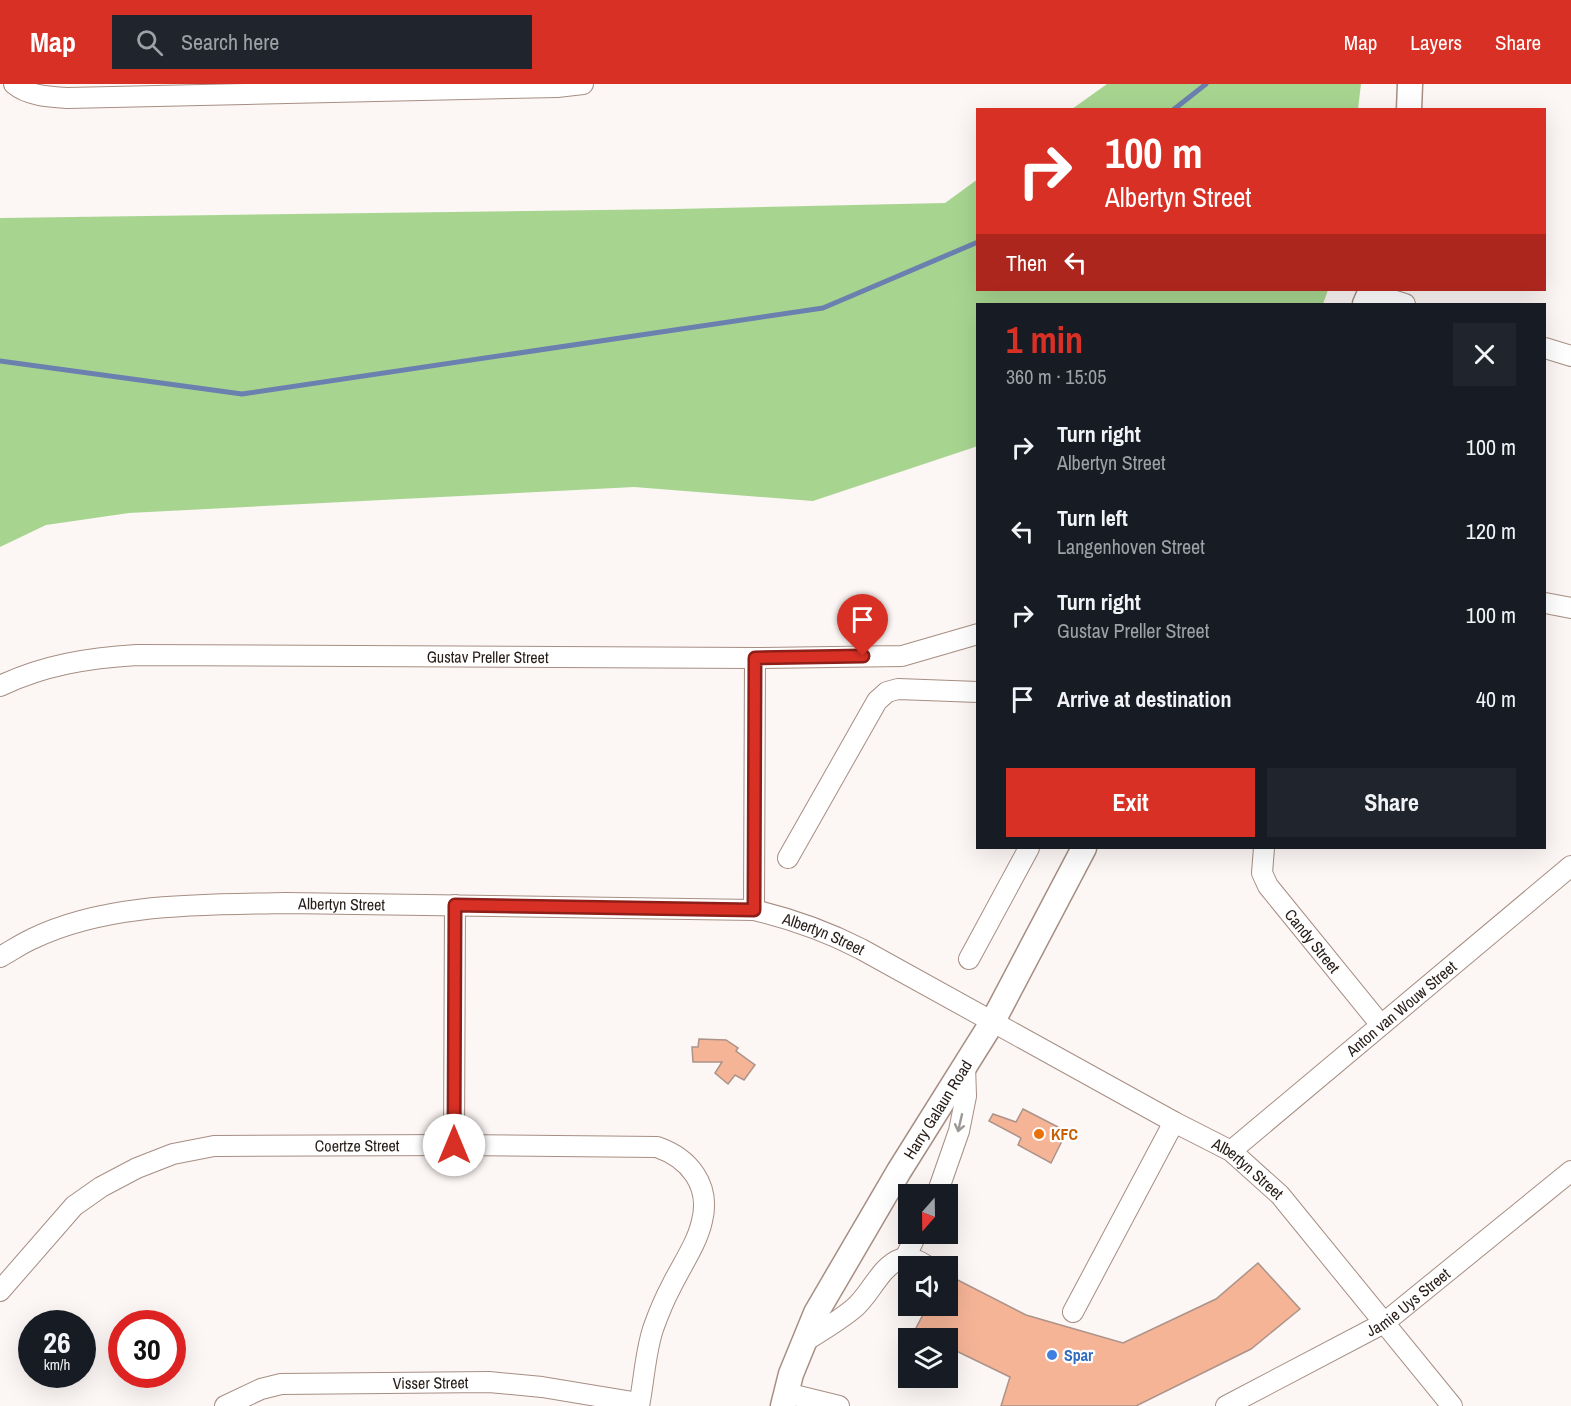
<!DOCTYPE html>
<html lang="en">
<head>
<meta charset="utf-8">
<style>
	:root { --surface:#171b24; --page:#20242c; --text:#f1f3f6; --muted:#9ea1a6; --accent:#d93025 }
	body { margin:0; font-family:"Archivo Narrow",sans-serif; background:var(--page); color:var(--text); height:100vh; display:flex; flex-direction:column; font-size:22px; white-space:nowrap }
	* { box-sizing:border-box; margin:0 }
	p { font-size:20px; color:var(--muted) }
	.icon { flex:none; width:33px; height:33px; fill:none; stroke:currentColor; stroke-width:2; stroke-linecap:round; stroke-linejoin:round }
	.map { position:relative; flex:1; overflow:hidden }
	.drawer { position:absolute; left:976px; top:219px; width:570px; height:546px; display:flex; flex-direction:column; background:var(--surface); border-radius:0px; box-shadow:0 6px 24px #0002 }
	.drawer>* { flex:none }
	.top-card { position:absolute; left:976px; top:24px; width:570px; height:183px; border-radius:0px; box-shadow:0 6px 24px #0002; background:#d93025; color:#fff; overflow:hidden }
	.needle { width:39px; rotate:200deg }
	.controls { position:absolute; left:898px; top:1100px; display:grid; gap:12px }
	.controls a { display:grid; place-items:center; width:60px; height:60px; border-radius:0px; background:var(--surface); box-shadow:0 6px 24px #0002; font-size:30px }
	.speed { position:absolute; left:18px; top:1226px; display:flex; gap:12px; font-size:30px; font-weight:700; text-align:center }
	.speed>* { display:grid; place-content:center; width:78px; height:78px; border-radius:50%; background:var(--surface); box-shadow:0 6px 24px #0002; line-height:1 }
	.speed small { font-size:15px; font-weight:400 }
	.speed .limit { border:9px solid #d22; background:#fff; color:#111 }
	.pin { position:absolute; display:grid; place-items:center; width:51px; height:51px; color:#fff; margin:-62px -26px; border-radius:50% 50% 50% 0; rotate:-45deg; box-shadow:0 0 6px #0007 }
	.pin .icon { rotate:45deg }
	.me { position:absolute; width:66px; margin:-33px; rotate:0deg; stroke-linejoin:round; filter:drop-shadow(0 0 4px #0008) }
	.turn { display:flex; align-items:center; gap:21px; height:126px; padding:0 30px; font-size:27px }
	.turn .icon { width:78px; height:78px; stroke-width:2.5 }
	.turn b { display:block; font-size:42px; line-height:51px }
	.then { display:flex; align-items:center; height:57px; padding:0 30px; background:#0003; gap:12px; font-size:22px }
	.round { display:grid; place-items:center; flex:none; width:63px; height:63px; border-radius:0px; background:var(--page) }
	.overview { display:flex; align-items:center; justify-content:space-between; height:102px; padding:0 30px }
	h1 { font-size:36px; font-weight:800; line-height:45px; color:var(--accent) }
	.cta { display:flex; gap:12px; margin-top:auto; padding:12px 30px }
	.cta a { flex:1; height:69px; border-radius:0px; background:var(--accent); color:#fff; font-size:24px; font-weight:800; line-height:69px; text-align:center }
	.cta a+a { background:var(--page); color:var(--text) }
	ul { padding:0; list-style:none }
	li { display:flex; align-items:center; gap:18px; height:84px; padding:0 30px }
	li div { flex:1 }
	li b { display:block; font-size:22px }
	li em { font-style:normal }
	header { display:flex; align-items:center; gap:36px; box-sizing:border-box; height:84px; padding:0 30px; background:var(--accent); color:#fff }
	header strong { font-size:28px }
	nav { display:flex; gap:33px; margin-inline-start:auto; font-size:21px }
	.search { width:420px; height:54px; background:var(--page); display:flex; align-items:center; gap:15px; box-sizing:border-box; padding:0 21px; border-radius:0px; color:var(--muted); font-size:22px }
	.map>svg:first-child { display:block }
</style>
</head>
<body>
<header>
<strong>Map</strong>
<div class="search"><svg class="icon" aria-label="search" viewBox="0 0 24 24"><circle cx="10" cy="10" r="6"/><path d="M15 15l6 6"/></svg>Search here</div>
<nav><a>Map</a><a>Layers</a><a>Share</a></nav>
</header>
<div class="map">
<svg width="1571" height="1322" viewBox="0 0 1571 1322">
	<rect width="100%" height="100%" fill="#fcf6f4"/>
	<!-- green -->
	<path fill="#a7d590" d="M1107,0H1361L1358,25H1072Z
		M978,95V206H1328L1323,220H978V362L813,417L634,403L129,429L46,441L0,463V134L675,125L945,119Z"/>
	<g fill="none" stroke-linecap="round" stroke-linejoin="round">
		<!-- stream -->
		<path stroke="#6b80af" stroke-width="5" d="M1173,26L1206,0
			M0,277L242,310L823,224L978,158"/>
	</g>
	<!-- building -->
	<path fill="#f6b497" stroke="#ac9389" stroke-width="1.5" d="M699,955L726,956L738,964L736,967L755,981L744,996L735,991L728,1000L715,989L722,978H693L692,963H698Z
		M1023,1025L1062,1045L1064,1053L1051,1079L1018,1061L1021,1054L989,1037L993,1030L1016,1038Z
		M1258,1179L1300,1225L1251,1265L1136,1322H1001L1010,1293L948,1263V1254H930L915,1246L928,1221H948V1191L1026,1231L1123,1259L1216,1215Z"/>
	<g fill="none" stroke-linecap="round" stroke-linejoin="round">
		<!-- minor casing -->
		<g stroke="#a68e83" stroke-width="22">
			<g id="minor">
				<path d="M14,0C28,12 50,13 68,14L557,3L583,0"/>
				<path d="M1370,209L1405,220"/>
				<path d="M1545,264L1571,272"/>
				<path d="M1545,519L1571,524"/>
				<path id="s1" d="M0,602C44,581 88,574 137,571L755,574L902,572L978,550"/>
				<path id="s2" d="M1264,764L1262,789L1268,802L1381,941"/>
				<path d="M788,774L877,617L887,608L898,605L978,608"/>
				<path d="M754,826L755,574"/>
				<path id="s3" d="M0,873C11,867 21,860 32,855C108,818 204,821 286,819L754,826C792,835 826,847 861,865L1174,1038L1231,1067L1280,1111L1452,1322"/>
				<path d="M969,875L1029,764"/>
				<path d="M454,1061L455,821"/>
				<path id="s4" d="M1231,1067L1571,782"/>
				<path d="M937,1110L959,1047L966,1012L965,981"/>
				<path d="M905,1174L917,1149"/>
				<path id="s5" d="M0,1207L74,1122L101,1103L137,1084L173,1070L214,1062L454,1061L657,1063C689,1074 711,1101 702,1137C697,1160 681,1182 671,1203C664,1216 658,1231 653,1245C645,1270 644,1297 639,1322"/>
				<path d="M1073,1228L1174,1038"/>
				<path d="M802,1259C820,1248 837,1238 853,1225C870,1212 880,1182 901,1175C911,1172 919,1177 927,1182"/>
				<path d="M786,1309L839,1322"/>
				<path id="s6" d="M225,1322L261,1305L281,1300L489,1298L542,1303L639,1319"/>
				<path id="s7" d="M1226,1322L1384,1239L1571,1087"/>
			</g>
		</g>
		<!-- major casing -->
		<g stroke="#a68e83" stroke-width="27">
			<g id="major">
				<path d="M1409,26L1410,0"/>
				<path d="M1365,220L1371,206"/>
				<path id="s8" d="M783,1322L791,1290L816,1229L899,1087L993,937L1084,764"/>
			</g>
		</g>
		<!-- minor -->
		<use href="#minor" stroke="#fff" stroke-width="20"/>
		<!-- major -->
		<use href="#major" stroke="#fff" stroke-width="24"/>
	</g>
	<!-- one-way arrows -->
	<defs><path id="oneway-shaft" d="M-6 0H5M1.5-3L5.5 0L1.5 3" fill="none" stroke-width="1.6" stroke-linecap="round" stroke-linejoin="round" transform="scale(1.5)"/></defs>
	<use stroke="#9d9997" href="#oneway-shaft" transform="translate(960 1039) rotate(103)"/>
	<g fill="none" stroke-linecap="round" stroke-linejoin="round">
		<!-- route casing -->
		<g stroke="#8d1f18" stroke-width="15">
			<path id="route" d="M454,1061L455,821L754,826L755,574L863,572"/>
		</g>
		<!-- route -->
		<use href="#route" stroke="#d93025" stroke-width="10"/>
	</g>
	<!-- markers -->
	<circle fill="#e8710a" stroke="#fff" stroke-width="2" cx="1039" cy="1050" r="6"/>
	<circle fill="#3f7fe0" stroke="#fff" stroke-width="2" cx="1052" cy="1271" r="6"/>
	<g text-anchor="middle" stroke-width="4.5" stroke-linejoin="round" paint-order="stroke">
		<!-- street labels -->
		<g font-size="16" fill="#261d18" stroke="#fff">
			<text dy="6" stroke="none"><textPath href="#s1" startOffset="492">Gustav Preller Street</textPath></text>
			<text dy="6" stroke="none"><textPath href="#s3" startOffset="351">Albertyn Street</textPath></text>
			<text dy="6" stroke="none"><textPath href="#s3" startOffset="837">Albertyn Street</textPath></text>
			<text dy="6" stroke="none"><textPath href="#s2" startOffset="110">Candy Street</textPath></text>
			<text dy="6" stroke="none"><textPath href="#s4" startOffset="222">Anton van Wouw Street</textPath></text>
			<text dy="6" stroke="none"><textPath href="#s8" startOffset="336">Harry Galaun Road</textPath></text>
			<text dy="6" stroke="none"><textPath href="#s5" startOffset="410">Coertze Street</textPath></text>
			<text dy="6" stroke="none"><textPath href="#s3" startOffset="1323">Albertyn Street</textPath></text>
			<text dy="6" stroke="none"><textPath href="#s7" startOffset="210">Jamie Uys Street</textPath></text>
			<text dy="6" stroke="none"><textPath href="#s6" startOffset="210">Visser Street</textPath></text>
		</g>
		<!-- food labels -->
		<g font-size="16" font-weight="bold" fill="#c56008" stroke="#fff" text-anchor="start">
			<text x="1051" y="1056">KFC</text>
		</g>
		<!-- shop labels -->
		<g font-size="16" font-weight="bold" fill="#366cbe" stroke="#fff" text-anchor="start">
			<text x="1064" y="1277">Spar</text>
		</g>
	</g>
</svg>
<div class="controls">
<a><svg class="needle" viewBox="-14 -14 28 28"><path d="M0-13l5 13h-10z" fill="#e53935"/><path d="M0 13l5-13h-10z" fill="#9ea1a6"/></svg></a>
<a><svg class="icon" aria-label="sound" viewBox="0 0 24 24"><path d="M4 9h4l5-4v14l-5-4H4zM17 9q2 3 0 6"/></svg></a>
<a><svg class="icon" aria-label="layers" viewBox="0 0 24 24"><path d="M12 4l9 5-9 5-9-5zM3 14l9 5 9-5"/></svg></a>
</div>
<div class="speed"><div>26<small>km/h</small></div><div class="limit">30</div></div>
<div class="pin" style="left:863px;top:572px;background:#d93025"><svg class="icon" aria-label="arrive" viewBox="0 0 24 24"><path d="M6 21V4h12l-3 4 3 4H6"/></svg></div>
<svg class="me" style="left:454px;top:1061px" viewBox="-20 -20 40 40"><circle r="19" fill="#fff"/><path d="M0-13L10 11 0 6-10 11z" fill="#d93025"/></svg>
<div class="top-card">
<div class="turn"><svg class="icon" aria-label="right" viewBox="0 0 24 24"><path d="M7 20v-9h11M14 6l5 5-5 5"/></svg><div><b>100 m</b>Albertyn Street</div></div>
<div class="then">Then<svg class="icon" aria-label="left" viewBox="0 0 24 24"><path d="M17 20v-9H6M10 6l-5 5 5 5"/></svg></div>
</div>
<section class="drawer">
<div class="overview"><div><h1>1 min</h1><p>360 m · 15:05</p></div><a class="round"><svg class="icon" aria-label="close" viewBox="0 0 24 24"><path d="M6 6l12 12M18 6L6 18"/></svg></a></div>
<ul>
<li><svg class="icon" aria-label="right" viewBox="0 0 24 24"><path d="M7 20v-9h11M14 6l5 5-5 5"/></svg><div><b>Turn right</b><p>Albertyn Street</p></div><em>100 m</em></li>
<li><svg class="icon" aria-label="left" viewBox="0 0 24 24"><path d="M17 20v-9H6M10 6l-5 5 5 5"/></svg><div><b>Turn left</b><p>Langenhoven Street</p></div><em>120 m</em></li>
<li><svg class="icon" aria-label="right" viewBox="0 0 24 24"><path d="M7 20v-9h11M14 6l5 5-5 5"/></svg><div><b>Turn right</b><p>Gustav Preller Street</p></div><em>100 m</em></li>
<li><svg class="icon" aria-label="arrive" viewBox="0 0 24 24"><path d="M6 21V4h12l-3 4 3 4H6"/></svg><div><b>Arrive at destination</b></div><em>40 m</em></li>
</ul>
<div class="cta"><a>Exit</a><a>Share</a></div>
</section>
</div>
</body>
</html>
